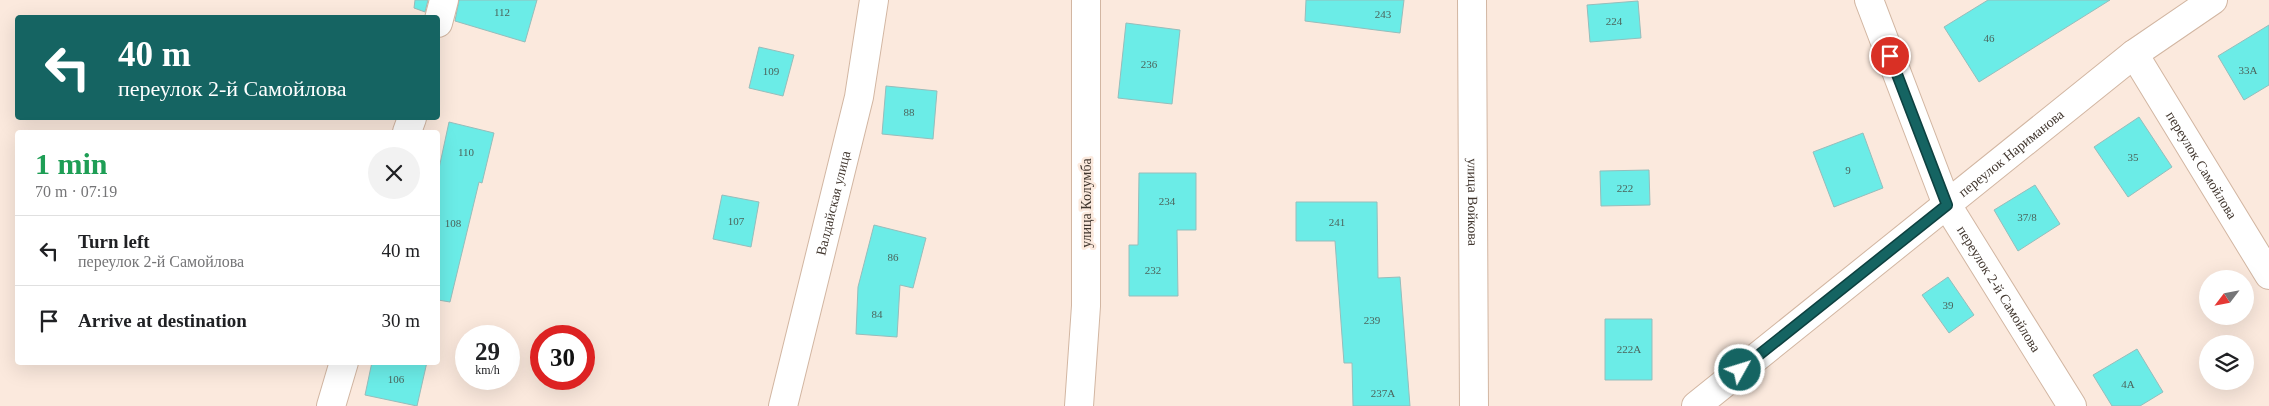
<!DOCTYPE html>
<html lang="en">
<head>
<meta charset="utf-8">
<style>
	:root { --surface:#fff; --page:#f2f2f2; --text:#202124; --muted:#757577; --line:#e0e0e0 }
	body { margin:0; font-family:Georgia,serif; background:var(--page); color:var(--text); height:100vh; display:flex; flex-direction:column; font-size:19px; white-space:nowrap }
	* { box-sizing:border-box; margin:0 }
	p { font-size:16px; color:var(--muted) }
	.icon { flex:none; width:28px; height:28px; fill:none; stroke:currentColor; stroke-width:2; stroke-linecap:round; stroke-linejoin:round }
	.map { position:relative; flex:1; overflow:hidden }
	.panel { position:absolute; left:15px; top:130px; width:425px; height:235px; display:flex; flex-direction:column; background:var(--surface); border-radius:5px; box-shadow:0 5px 20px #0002 }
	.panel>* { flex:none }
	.top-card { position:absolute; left:15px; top:15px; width:425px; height:105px; border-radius:5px; box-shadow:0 5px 20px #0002; background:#156462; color:#fff; overflow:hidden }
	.needle { width:32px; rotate:238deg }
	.controls { position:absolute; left:2199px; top:270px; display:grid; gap:10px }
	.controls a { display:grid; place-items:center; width:55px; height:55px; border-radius:50%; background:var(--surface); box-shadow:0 5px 20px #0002; font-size:25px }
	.speed { position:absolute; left:455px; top:325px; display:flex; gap:10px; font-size:25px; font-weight:700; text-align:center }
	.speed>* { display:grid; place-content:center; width:65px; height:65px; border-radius:50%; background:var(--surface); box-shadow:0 5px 20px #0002; line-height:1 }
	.speed small { font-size:12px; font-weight:400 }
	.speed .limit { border:8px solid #d22; background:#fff; color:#111 }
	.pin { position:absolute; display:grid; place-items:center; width:42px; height:42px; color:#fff; margin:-21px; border:2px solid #fff; border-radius:50%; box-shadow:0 1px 5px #0007 }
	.me { position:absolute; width:55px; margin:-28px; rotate:51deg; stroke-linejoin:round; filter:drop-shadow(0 0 4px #0008) }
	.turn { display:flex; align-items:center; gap:18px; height:105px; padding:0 20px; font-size:22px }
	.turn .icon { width:65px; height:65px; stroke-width:2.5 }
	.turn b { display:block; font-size:35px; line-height:42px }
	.round { display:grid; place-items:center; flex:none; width:52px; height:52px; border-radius:26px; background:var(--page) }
	.head { display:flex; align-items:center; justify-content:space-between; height:85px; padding:0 20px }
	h1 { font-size:30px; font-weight:700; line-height:38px; color:#1e9e55 }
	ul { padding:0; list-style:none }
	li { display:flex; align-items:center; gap:15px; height:70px; padding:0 20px; border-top:1px solid var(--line) }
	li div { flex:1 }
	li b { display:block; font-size:19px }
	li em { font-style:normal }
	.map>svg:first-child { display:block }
</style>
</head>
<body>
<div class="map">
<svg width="2269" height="406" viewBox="0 0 2269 406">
	<rect width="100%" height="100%" fill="#fbe9dd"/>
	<!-- building -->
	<path fill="#6bece7" stroke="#96bdbb" d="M415,0H428L425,12L414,8Z
		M459,0H537L525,42L455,21Z
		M1306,0H1404L1400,33L1305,21Z
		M1988,0H2110L1979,82L1944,27Z
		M1638,1L1641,38L1590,42L1587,5Z
		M1126,23L1180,30L1172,104L1118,98Z
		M2269,25V85L2244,100L2218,56Z
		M759,47L794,55L783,96L749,88Z
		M886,86L937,91L933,139L882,134Z
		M2139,117L2172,167L2128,197L2094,147Z
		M449,122L494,133L482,183L479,182L450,302L438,300V173Z
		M1863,133L1883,188L1834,207L1813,152Z
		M1649,170L1650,205L1601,206L1600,171Z
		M1139,173H1196V230H1177L1178,296H1129V245H1138Z
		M2035,185L2060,224L2018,251L1994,210Z
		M722,195L759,202L751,247L713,239Z
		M1296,202H1377L1378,278L1400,277L1410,406H1353L1352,363H1344L1335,241H1296Z
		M874,225L926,238L913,288L900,285L897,337L856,334L858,287Z
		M1948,277L1974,315L1949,333L1922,295Z
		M1605,319H1652V380H1605Z
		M2137,349L2163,392L2140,406H2112L2093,375Z
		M372,362H427L417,406L365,395Z"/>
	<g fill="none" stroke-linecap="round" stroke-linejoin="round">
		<!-- minor casing -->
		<g stroke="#d2b6a2" stroke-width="30">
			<g id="minor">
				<path id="s1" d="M1472,0L1474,406"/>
				<path id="s2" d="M1869,0L1947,205L2072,406"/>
				<path d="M438,23L444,0"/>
				<path id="s3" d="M2134,54L2269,275"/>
				<path d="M407,132L412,118"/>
				<path d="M331,406L344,362"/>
				<path id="s4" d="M783,406L859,97L874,0"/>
				<path d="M1079,406L1086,306V0"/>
				<path id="s5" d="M1696,406L2134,54L2213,0"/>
			</g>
		</g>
		<!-- minor -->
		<use href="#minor" stroke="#fff" stroke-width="28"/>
	</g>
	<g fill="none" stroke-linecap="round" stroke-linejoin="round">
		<!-- route casing -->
		<g stroke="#0e4140" stroke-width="12">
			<path id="route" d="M1740,370L1947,205L1890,56"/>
		</g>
		<!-- route -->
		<use href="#route" stroke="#156462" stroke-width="9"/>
	</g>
	<g text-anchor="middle" stroke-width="5" stroke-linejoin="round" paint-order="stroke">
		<!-- number labels -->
		<g font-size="11" fill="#4c645c">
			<text x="502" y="16">112</text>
			<text x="1383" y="18">243</text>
			<text x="1614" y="25">224</text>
			<text x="1989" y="42">46</text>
			<text x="1149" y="68">236</text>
			<text x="2248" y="74">33А</text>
			<text x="771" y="75">109</text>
			<text x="909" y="116">88</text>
			<text x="466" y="156">110</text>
			<text x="2133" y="161">35</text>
			<text x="1848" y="174">9</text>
			<text x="1625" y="192">222</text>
			<text x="1167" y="205">234</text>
			<text x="2027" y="221">37/8</text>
			<text x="736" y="225">107</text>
			<text x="1337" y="226">241</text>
			<text x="453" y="227">108</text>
			<text x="893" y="261">86</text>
			<text x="1153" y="274">232</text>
			<text x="1948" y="309">39</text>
			<text x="877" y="318">84</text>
			<text x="1372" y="324">239</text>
			<text x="1629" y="353">222А</text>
			<text x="396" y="383">106</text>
			<text x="2128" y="388">4А</text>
			<text x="1383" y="397">237А</text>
		</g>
		<!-- street labels -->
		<g font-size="14" fill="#41362e" stroke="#fbe9dd">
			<text dy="5" stroke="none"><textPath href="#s5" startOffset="404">переулок Нариманова</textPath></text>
			<text dy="5" stroke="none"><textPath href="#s3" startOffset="130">переулок Самойлова</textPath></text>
			<text transform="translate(1086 203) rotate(-90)" y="5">улица Колумба</text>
			<text dy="5" stroke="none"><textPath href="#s1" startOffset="202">улица Войкова</textPath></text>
			<text dy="5" stroke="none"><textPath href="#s4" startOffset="209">Валдайская улица</textPath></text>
			<text dy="5" stroke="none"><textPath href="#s2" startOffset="318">переулок 2-й Самойлова</textPath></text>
		</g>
	</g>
</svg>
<div class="controls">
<a><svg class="needle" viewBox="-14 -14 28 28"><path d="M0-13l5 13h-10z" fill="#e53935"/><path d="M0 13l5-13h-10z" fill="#757577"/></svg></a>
<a><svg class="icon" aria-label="layers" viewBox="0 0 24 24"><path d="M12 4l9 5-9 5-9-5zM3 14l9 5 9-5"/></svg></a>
</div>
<div class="speed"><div>29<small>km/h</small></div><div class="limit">30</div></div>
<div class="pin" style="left:1890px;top:56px;background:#d93025"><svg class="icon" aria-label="arrive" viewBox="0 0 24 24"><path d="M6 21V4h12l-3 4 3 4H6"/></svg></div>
<svg class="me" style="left:1740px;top:370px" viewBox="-20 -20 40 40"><circle r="17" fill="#156462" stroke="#fff" stroke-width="3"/><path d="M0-11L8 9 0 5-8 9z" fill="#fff"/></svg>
<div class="top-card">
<div class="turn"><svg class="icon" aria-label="left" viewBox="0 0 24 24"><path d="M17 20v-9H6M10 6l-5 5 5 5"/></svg><div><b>40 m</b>переулок 2-й Самойлова</div></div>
</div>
<section class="panel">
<div class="head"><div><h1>1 min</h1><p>70 m · 07:19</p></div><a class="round"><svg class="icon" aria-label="close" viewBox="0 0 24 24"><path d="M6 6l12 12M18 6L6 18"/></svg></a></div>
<ul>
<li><svg class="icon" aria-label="left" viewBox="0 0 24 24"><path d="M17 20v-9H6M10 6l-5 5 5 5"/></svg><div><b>Turn left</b><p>переулок 2-й Самойлова</p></div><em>40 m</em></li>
<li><svg class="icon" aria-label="arrive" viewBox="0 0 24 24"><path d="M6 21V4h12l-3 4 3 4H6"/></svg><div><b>Arrive at destination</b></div><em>30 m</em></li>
</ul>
</section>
</div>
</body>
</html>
